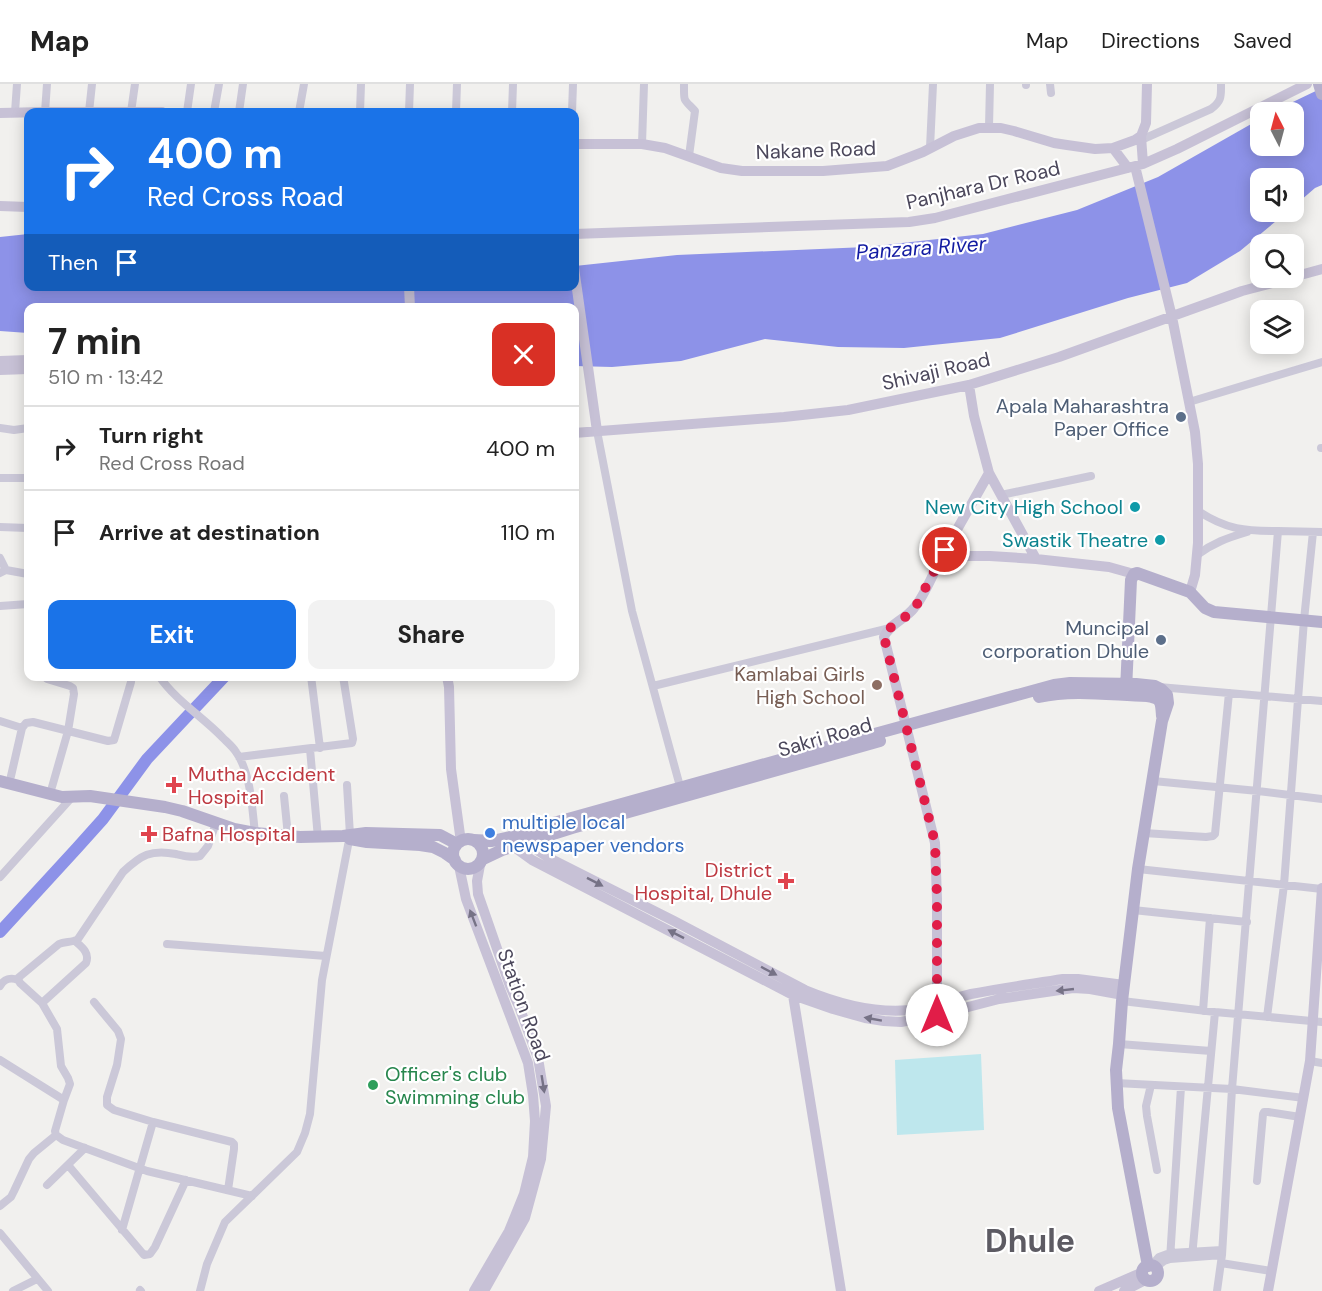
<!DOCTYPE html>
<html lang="en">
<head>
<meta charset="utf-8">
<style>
	:root { --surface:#fff; --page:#f2f2f2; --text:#222; --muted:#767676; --line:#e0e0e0; --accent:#1a73e8 }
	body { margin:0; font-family:"DM Sans",sans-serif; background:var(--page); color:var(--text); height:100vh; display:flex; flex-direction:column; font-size:22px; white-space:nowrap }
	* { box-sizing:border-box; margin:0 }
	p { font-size:20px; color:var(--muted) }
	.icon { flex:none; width:33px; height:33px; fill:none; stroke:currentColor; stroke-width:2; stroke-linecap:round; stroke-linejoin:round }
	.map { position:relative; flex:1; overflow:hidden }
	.drawer { position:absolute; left:24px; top:219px; width:555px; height:378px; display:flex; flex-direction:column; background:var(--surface); border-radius:12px; box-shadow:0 3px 15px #0003 }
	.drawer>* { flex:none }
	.banner { position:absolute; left:24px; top:24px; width:555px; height:183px; border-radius:12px; box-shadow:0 3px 15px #0003; background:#1a73e8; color:#fff; overflow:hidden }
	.needle { width:39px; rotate:354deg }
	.tools { position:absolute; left:1250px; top:18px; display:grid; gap:12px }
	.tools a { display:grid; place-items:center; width:54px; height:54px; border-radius:12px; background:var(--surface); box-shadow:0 3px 15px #0003; font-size:30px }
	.pin { position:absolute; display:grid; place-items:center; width:51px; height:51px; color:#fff; margin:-26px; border:3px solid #fff; border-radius:50%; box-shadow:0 2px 6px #0007 }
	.me { position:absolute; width:66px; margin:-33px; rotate:0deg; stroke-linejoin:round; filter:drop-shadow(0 0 4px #0008) }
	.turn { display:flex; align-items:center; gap:21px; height:126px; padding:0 24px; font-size:27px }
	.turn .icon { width:78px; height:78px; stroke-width:2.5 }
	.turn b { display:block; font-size:42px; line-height:51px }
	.then { display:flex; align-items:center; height:57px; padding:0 24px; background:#0003; gap:12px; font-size:22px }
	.round { display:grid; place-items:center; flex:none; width:63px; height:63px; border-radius:12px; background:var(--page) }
	.head { display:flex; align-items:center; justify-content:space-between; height:102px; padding:0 24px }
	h1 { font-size:36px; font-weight:700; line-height:45px }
	.action { display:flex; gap:12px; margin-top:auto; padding:12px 24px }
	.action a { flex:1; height:69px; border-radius:12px; background:var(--accent); color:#fff; font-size:24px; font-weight:700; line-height:69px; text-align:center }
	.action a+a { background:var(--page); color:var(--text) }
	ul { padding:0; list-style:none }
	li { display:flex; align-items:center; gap:18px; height:84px; padding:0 24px; border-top:2px solid var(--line) }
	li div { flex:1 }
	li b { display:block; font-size:22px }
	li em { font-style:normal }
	header { display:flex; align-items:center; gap:36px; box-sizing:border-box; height:84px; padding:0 30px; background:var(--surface); border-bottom:2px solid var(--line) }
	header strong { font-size:28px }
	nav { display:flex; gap:33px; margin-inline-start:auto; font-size:21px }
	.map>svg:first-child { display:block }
</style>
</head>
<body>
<header>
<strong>Map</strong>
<nav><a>Map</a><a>Directions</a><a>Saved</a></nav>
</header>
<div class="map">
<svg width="1322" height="1207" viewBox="0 0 1322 1207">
	<rect width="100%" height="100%" fill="#f1f0ee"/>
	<!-- green -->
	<path fill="#bee7ed" d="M981,970L984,1046L897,1051L895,976Z"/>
	<!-- water -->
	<path fill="#8d92e8" d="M1322,4V101L1315,104L1293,123V94H1260V128H1287L1240,167L1187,199L1128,214L1000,254L904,264L838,263L765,255L681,277L612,283L575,282L574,224H28V249L0,247V153L28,150V202H574L575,182L677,171L866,163L983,150L1077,126L1158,93L1260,35V62H1293V28H1272Z"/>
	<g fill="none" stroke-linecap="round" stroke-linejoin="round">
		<!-- river -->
		<path stroke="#8d92e8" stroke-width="12" d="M0,848L77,764L103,735L147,675L225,592"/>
		<!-- street -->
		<path stroke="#cbc8d8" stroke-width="8" d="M684,0C684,19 683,14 695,27L689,72
			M1050,0L1051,9
			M1026,1V0
			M15,28L17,0
			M45,28L47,0
			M89,28L92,0
			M131,28L135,0
			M187,28L191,0
			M214,28L219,0
			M239,28L243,0
			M299,28L304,0
			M360,28L361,0
			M409,28L410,0
			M456,28L457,0
			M512,28L513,0
			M572,28L573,0
			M989,43L990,0
			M1141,56L1211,25C1222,17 1221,12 1221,0
			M642,60L644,0
			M930,64L933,0
			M1189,318L1322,278
			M0,344L14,346L28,344
			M597,347L632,527L681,706
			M1321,364H1322
			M0,394H28
			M1001,411L1091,392
			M1198,427C1227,446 1245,447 1278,447
			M0,443L28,444
			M1197,471C1213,459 1227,454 1247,448
			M0,474L6,486
			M0,489L6,486L28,490
			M0,522L28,520
			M44,592L47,595L70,602L73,604L74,610L68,647L52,703
			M159,592C176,617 203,633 223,654C227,658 233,663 236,668C251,689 252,724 255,749
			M311,592L320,664
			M653,602L890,544
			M1159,603L1322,617
			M0,637L22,644
			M310,665L318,754
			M239,673L352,659L353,655L343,592
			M11,692L22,644L26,639L33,638L108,657L114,656L131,598
			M1153,697L1258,707L1322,715
			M284,712L288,752
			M1144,749L1206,753L1213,752L1215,750L1229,609
			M1138,785L1322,805
			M0,793L73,712
			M1133,826L1247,838
			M167,860L326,872
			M0,902C4,895 11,893 18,896
			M1122,917L1215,928L1322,938
			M94,918L118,947L121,955L117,981L107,1013V1021L114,1026L153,1038L232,1058L234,1060V1065L228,1106
			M42,919L86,879C90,869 82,863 75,857
			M1203,927L1210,834
			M1267,933L1284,801L1304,536L1313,448
			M1119,960L1211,967
			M0,976L64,1016L55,1047L56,1051L63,1056L147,1087L252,1112
			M1310,977L1322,979
			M1116,999L1232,1005L1304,1014
			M1151,1001L1146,1022L1147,1032L1157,1086
			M64,1016L70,1000L68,994L61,982L57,945L42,919L20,899L18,894L59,860C65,857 72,859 78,855L123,788C141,771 151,765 176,770C184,772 191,774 200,772L208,762L216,739
			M68,1081L144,1171L150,1170L155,1163L186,1096
			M1257,1097L1263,1030L1264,1028H1268L1300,1033
			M47,1101L85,1064
			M0,1122L11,1113L14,1107L29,1075L34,1069L56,1051
			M122,1146L153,1038
			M0,1149L48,1207
			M1192,1173L1215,928
			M1170,1175L1181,1003
			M1221,1179L1271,1187
			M1152,1181L1159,1173L1170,1169L1222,1166
			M1156,1183L1164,1177L1170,1175L1222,1171
			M140,1206L141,1207
			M13,1207L37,1195
			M200,1207L207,1180L225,1138L297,1068L305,1049L310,1030L322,896L350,751L347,701
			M1217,1207L1222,1171L1232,1005L1278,447L1322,448"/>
		<!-- secondary -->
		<path stroke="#c7c1d6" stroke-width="10" d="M0,29L45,28H162
			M1141,52L1143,80
			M574,60H642L665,64L721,84L742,87H823L887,82L923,68L954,52L979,44H1001L1014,47L1054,59L1067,61L1095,65L1113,64L1135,56L1141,52L1146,39L1147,0
			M1113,64L1128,84
			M1135,82L1172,233L1195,348L1198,380V459L1195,491L1190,508
			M0,122L28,123
			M574,150L909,138L935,134L1143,80L1177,65L1307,0
			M574,184L597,347
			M1293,193L1322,185
			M409,202L410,224
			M0,277L28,276
			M0,286L28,285
			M574,349L784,333L848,326L969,301L1059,273L1242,207L1291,194
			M989,389L1036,475L1109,483L1134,490
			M942,472H990L1036,475
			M447,592L449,603L451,685L461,758
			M526,759L551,775L674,837L805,906C839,920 881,931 918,925C936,922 953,914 971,910C1002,904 1032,900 1063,895H1078L1124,901
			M514,763L532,776L793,911L833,925L865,934L884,937L901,938L937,931L999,915L1053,907L1073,904L1090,905L1123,911
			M480,781L477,797L478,810L510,902L520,925L538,974L546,1022L541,1075L525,1134L484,1207
			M459,782L466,815L528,979L533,1011L535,1037L533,1073L524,1110L509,1147L474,1207
			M792,905L841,1207
			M937,931V815L935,759L884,553C889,540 906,535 914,524C924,513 933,489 941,475C956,446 973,418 989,389L974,332L969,301
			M1099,1207L1143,1188
			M1124,1207L1147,1195
			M1268,1207L1310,977L1322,804"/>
		<!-- primary -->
		<path stroke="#b5afcc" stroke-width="12" d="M1319,0L1322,10
			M1126,606L1131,496L1134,490L1137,489L1190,508L1205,524L1214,528L1322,538
			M1039,613C1074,605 1111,611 1147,612C1162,614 1161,619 1162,632
			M0,697L62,713L90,712L165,723L182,727L234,745L255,749L300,753L343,752L366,749L440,751L457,760
			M453 770a15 15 0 1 1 30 0a15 15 0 1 1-30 0Z
			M350,755L367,758L420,761L433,763L445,769L455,776
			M474,756L492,757L510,753L550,740L776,677L1054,601L1070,599L1136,600L1155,602L1161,605L1167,611L1168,619L1162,637L1138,785L1122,917L1119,960L1116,986L1118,1024L1148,1182
			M483,775L502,766L572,744L880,657
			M1142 1189a8 8 0 1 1 16 0a8 8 0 1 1-16 0Z"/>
	</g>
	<!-- one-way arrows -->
	<defs><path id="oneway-solid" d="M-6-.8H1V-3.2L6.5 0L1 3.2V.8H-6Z" transform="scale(1.5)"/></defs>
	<g fill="#767286">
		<use href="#oneway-solid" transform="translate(595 798) rotate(27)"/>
		<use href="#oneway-solid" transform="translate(473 834) rotate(-111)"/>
		<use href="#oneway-solid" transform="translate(676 850) rotate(-153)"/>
		<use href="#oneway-solid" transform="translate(769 887) rotate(28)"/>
		<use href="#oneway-solid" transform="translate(1065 906) rotate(174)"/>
		<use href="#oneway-solid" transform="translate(873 935) rotate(-170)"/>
		<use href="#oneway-solid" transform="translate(543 1000) rotate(81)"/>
	</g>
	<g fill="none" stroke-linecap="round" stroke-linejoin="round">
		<!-- route -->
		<path stroke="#e11d48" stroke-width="10" stroke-dasharray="0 18" d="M937,931V814L935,759L884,553L890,544L904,534L915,524L945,466"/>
	</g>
	<!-- markers -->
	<g fill="#5c6f8a" stroke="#fff" stroke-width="2">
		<circle cx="1181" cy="333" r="6"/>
		<circle cx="1161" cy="556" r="6"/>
	</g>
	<g fill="#0f9aa8" stroke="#fff" stroke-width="2">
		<circle cx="1135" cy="423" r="6"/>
		<circle cx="1160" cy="456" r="6"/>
	</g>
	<circle fill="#8d6e63" stroke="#fff" stroke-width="2" cx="877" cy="601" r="6"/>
	<g fill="#e0444e" stroke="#fff" stroke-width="2">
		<path d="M171 692h6v6h6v6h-6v6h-6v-6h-6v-6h6z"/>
		<path d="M146 741h6v6h6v6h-6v6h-6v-6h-6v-6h6z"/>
		<path d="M783 788h6v6h6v6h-6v6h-6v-6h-6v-6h6z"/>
	</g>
	<circle fill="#3f7fe0" stroke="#fff" stroke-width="2" cx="490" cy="749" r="6"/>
	<circle fill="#2e9e5b" stroke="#fff" stroke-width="2" cx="373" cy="1001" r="6"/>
	<g text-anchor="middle" stroke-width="4.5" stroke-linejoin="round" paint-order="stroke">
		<!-- street labels -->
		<g font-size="20" fill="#4b475b" stroke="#fff">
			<text transform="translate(816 66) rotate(-2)" y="7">Nakane Road</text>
			<text transform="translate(983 101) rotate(-13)" y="7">Panjhara Dr Road</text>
			<text transform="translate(936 287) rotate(-13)" y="7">Shivaji Road</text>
			<text transform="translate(825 653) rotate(-16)" y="7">Sakri Road</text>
			<text transform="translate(524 921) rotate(70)" y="7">Station Road</text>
		</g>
		<!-- service labels -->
		<g font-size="20" fill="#4e5e75" stroke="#fff" text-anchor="end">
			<text x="1169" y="329">Apala Maharashtra<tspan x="1169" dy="23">Paper Office</tspan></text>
			<text x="1149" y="551">Muncipal<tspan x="1149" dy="23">corporation Dhule</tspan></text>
		</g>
		<!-- culture labels -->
		<g font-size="20" fill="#0d838f" stroke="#fff" text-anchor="end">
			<text x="1123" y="430">New City High School</text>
			<text x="1148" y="463">Swastik Theatre</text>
		</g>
		<!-- education labels -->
		<g font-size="20" fill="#785e54" stroke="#fff" text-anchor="end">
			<text x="865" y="597">Kamlabai Girls<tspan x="865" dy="23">High School</tspan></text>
		</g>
		<!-- health labels -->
		<g font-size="20" fill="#be3a42" stroke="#fff" text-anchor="start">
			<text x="188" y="697">Mutha Accident<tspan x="188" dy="23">Hospital</tspan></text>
			<text x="162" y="757">Bafna Hospital</text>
			<text x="772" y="793" text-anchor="end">District<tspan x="772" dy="23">Hospital, Dhule</tspan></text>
		</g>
		<!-- shop labels -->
		<g font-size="20" fill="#366cbe" stroke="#fff" text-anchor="start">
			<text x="502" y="745">multiple local<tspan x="502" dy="23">newspaper vendors</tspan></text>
		</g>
		<!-- leisure labels -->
		<g font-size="20" fill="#27864d" stroke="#fff" text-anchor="start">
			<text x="385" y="997">Officer's club<tspan x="385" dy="23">Swimming club</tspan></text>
		</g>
		<!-- water labels -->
		<g font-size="21" font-style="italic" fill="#121ba2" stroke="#fff">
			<text transform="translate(921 164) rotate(-4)" y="7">Panzara River</text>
		</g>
		<!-- town labels -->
		<g font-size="32" font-weight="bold" fill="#5d5b63" stroke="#fff">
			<text x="1030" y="1168">Dhule</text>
		</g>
	</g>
</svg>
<div class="tools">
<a><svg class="needle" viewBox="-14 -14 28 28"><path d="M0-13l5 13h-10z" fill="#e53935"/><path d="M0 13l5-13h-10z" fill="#767676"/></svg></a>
<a><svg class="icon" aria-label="sound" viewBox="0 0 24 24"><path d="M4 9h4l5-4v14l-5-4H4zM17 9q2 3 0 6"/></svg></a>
<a><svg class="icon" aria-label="search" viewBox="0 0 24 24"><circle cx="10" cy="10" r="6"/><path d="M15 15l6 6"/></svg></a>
<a><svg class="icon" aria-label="layers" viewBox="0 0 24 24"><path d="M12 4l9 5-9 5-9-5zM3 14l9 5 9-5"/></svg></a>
</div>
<div class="pin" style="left:945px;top:466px;background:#d93025"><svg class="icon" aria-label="arrive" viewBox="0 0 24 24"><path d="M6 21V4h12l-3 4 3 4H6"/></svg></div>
<svg class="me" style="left:937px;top:931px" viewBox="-20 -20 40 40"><circle r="19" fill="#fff"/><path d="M0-13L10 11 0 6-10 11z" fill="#e11d48"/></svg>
<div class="banner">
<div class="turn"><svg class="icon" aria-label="right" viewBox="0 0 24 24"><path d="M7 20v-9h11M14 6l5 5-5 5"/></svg><div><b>400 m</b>Red Cross Road</div></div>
<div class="then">Then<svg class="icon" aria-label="arrive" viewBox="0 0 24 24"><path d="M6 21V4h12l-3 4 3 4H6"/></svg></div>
</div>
<section class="drawer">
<div class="head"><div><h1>7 min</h1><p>510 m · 13:42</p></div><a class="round" style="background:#d93025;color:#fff"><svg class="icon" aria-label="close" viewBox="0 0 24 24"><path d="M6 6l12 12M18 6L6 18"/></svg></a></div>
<ul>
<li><svg class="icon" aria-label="right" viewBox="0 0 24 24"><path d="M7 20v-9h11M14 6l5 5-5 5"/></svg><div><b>Turn right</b><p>Red Cross Road</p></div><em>400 m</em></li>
<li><svg class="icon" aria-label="arrive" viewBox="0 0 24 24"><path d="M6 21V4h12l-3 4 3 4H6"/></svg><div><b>Arrive at destination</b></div><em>110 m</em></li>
</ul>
<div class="action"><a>Exit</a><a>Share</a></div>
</section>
</div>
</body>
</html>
